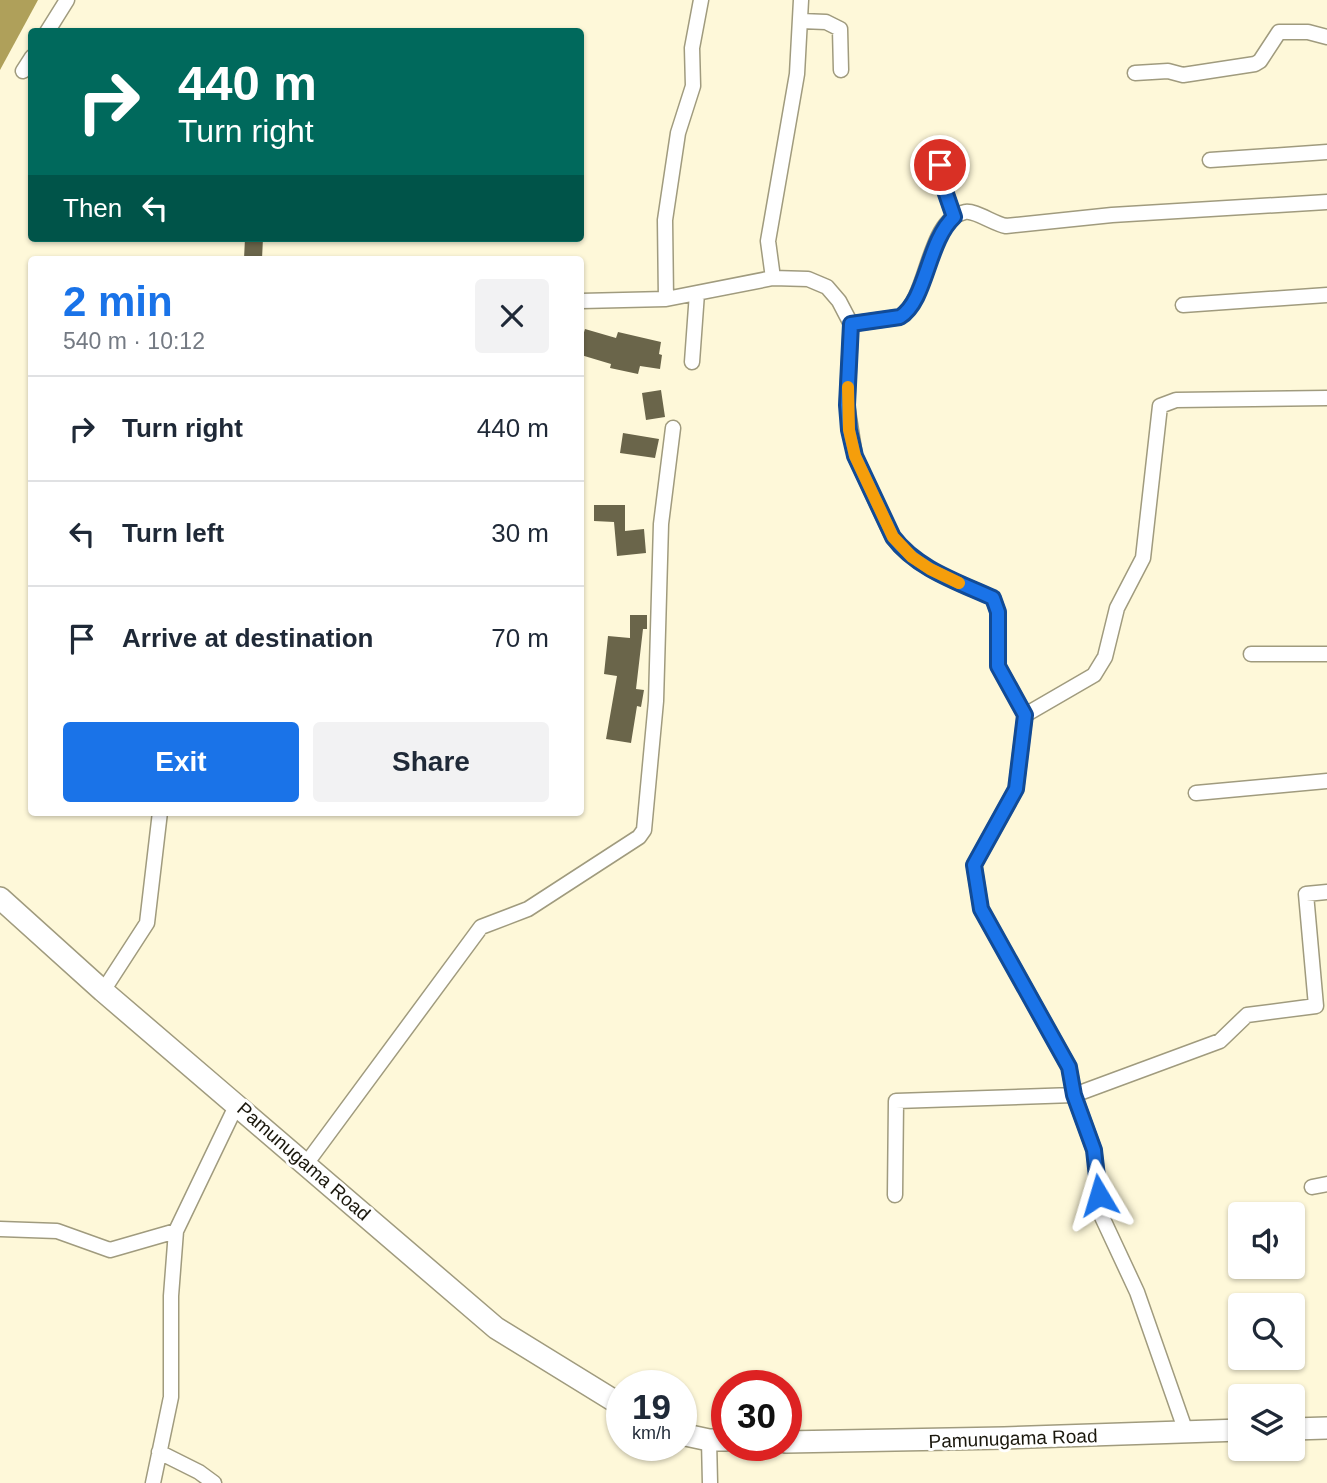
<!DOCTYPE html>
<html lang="en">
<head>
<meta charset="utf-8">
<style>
	:root { --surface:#fff; --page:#f2f2f3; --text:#1f2937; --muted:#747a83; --line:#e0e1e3; --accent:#1a73e8 }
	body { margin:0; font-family:Arial,sans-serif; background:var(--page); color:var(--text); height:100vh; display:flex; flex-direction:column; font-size:26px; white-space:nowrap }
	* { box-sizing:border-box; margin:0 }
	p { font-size:23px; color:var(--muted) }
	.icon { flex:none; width:38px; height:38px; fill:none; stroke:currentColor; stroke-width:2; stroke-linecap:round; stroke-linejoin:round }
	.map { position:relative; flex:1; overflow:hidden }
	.details { position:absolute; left:28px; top:256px; width:556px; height:560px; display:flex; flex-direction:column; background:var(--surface); border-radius:7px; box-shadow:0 2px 5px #0004 }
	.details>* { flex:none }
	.top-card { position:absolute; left:28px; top:28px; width:556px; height:214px; border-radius:7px; box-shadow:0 2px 5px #0004; background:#00695c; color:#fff; overflow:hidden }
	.fabs { position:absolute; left:1228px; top:1202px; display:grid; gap:14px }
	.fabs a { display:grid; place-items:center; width:77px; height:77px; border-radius:7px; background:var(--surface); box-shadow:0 2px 5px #0004; font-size:35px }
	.speed { position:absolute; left:606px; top:1370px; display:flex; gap:14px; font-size:35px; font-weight:700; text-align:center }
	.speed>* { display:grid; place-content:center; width:91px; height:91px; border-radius:50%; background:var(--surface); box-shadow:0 2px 5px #0004; line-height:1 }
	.speed small { font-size:18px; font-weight:400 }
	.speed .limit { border:10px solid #d22; background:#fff; color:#111 }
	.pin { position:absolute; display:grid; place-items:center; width:60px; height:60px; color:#fff; margin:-30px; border:4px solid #fff; border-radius:50%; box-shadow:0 2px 7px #0007 }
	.me { position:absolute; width:77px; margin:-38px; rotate:353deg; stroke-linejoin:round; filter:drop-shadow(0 0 5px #0008) }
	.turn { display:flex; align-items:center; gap:24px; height:147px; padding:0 35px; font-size:32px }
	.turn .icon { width:91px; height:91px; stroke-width:2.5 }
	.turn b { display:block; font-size:49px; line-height:60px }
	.then { display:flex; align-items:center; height:66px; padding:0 35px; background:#0003; gap:14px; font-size:26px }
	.round { display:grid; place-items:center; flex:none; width:74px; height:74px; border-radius:7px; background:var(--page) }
	.headline { display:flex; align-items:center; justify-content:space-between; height:119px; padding:0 35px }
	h1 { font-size:42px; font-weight:800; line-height:52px; color:var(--accent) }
	.button { display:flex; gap:14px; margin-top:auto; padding:14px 35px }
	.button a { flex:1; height:80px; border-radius:7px; background:var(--accent); color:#fff; font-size:28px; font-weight:800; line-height:80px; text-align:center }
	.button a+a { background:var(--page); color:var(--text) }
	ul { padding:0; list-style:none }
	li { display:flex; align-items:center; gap:21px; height:105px; padding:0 35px; border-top:2px solid var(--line) }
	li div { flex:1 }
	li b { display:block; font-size:26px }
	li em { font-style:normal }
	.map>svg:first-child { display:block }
</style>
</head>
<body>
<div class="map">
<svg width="1327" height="1483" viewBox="0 0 1327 1483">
	<rect width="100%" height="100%" fill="#fef8d9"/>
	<!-- water -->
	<path fill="#afa05a" d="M0,0H38L0,70Z"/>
	<!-- building -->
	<path fill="#6a654a" d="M245,238H263L262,259H244Z
		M585,329L616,338L618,332L661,342L659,354L662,355L660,369L640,366L638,374L610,368L611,364L581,355V342Z
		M661,390L665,417L646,420L642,393Z
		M623,433L659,439L655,458L620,453Z
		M594,505H625V531L644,529L646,553L617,556L614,522L594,521Z
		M630,615H647V629H643L636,689L644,690L641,707L637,706L631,743L606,739L617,676L604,674L608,636L630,638Z"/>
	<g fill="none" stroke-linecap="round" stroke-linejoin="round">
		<!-- street casing -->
		<g stroke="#a09b7e" stroke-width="17">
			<path id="street" d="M801,21L826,22L840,29L841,70
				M47,32L67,0
				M23,71L32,57
				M1135,73L1168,71L1183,75L1255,64L1260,61L1279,32H1308L1327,37
				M938,145L943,185L954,217
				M1210,160L1327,152
				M773,278L768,241L797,74L801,0
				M666,299L665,220L678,133L693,86L692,48L701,0
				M581,301L666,299L773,278L808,279L827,287L839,301L851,324L847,405L855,456L893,538C917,569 958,582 993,598L998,612V666L1025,715L1016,789L974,865L981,909L1069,1067L1074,1095L1094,1150L1102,1217L1137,1292L1186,1432
				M1183,305L1327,295
				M851,324L900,317C930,297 926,220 965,212C975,210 994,224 1006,226L1112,215L1327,202
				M692,362L697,293
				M1251,654H1327
				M1025,715L1094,675L1105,657L1117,608L1143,558L1160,406L1176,400L1327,398
				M1196,793L1327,781
				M103,991L147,923L160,812
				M306,1164L481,927L528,909L639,837L644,830L656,701L661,524L673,428
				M1312,1187L1327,1184
				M895,1195L896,1101L1074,1095L1220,1041L1247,1015L1316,1006L1306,894L1327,892
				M0,1229L57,1231L110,1250L176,1231
				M709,1440L710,1483
				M159,1452L199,1472L214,1483
				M153,1483L171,1397V1296L176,1231L237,1104"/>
		</g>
		<!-- primary casing -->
		<g stroke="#a09b7e" stroke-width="24">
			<path id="primary" d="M0,898L103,991L496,1328L621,1405
				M1293,1429L1327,1428
				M681,1434L709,1440H726
				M786,1442L1004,1438L1241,1430"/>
		</g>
		<!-- street -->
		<use href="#street" stroke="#fff" stroke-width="14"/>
		<!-- primary -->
		<use href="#primary" stroke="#fff" stroke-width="21"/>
	</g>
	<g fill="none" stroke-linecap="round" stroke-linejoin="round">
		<!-- route casing -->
		<g stroke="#114b97" stroke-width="18">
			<path id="route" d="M940,165L943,185L954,217C927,242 927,300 900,317L851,324L847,405L849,430L855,456L893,537C917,569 958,582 993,598L998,612V666L1025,715L1016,789L974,865L981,909L1069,1067L1074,1095L1094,1150L1099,1195"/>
		</g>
		<!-- route -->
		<use href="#route" stroke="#1a73e8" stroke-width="12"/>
		<!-- slow -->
		<path stroke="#f59e0b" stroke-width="12" d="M848,387L849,430L855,456L893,537L912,557L930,569L959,583"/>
	</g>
	<g text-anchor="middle" stroke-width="6" stroke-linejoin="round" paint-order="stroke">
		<!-- street labels -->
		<g font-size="19" fill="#1a170c" stroke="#fff">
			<text transform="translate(304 1161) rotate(41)" y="7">Pamunugama Road</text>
			<text transform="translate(1013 1438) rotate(-2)" y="7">Pamunugama Road</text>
		</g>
	</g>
</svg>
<div class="fabs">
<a><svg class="icon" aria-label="sound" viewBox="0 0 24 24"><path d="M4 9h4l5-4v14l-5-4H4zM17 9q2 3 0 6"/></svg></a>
<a><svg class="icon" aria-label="search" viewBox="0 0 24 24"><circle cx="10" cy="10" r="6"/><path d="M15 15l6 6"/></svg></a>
<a><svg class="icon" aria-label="layers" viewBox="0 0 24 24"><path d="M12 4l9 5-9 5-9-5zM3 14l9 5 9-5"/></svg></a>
</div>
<div class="speed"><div>19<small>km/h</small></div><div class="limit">30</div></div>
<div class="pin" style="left:940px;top:165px;background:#d93025"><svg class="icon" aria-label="arrive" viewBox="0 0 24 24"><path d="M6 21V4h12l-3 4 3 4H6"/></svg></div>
<svg class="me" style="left:1099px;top:1195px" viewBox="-20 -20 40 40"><path d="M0-17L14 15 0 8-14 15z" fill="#1a73e8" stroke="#fff" stroke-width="4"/></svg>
<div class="top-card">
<div class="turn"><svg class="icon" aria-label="right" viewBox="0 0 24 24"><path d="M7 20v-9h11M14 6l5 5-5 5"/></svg><div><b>440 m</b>Turn right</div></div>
<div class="then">Then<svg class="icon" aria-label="left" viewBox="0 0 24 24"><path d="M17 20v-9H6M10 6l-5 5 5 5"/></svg></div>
</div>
<section class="details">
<div class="headline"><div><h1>2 min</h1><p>540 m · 10:12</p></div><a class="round"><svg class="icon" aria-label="close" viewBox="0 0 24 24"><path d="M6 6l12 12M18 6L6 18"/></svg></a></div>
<ul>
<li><svg class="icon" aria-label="right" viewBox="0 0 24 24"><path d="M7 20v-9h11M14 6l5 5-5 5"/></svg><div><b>Turn right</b></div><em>440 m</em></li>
<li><svg class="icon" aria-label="left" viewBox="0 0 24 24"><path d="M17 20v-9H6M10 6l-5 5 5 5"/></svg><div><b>Turn left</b></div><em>30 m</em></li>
<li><svg class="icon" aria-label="arrive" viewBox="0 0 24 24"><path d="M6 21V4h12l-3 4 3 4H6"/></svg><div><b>Arrive at destination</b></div><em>70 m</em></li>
</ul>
<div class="button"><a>Exit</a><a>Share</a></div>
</section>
</div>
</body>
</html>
